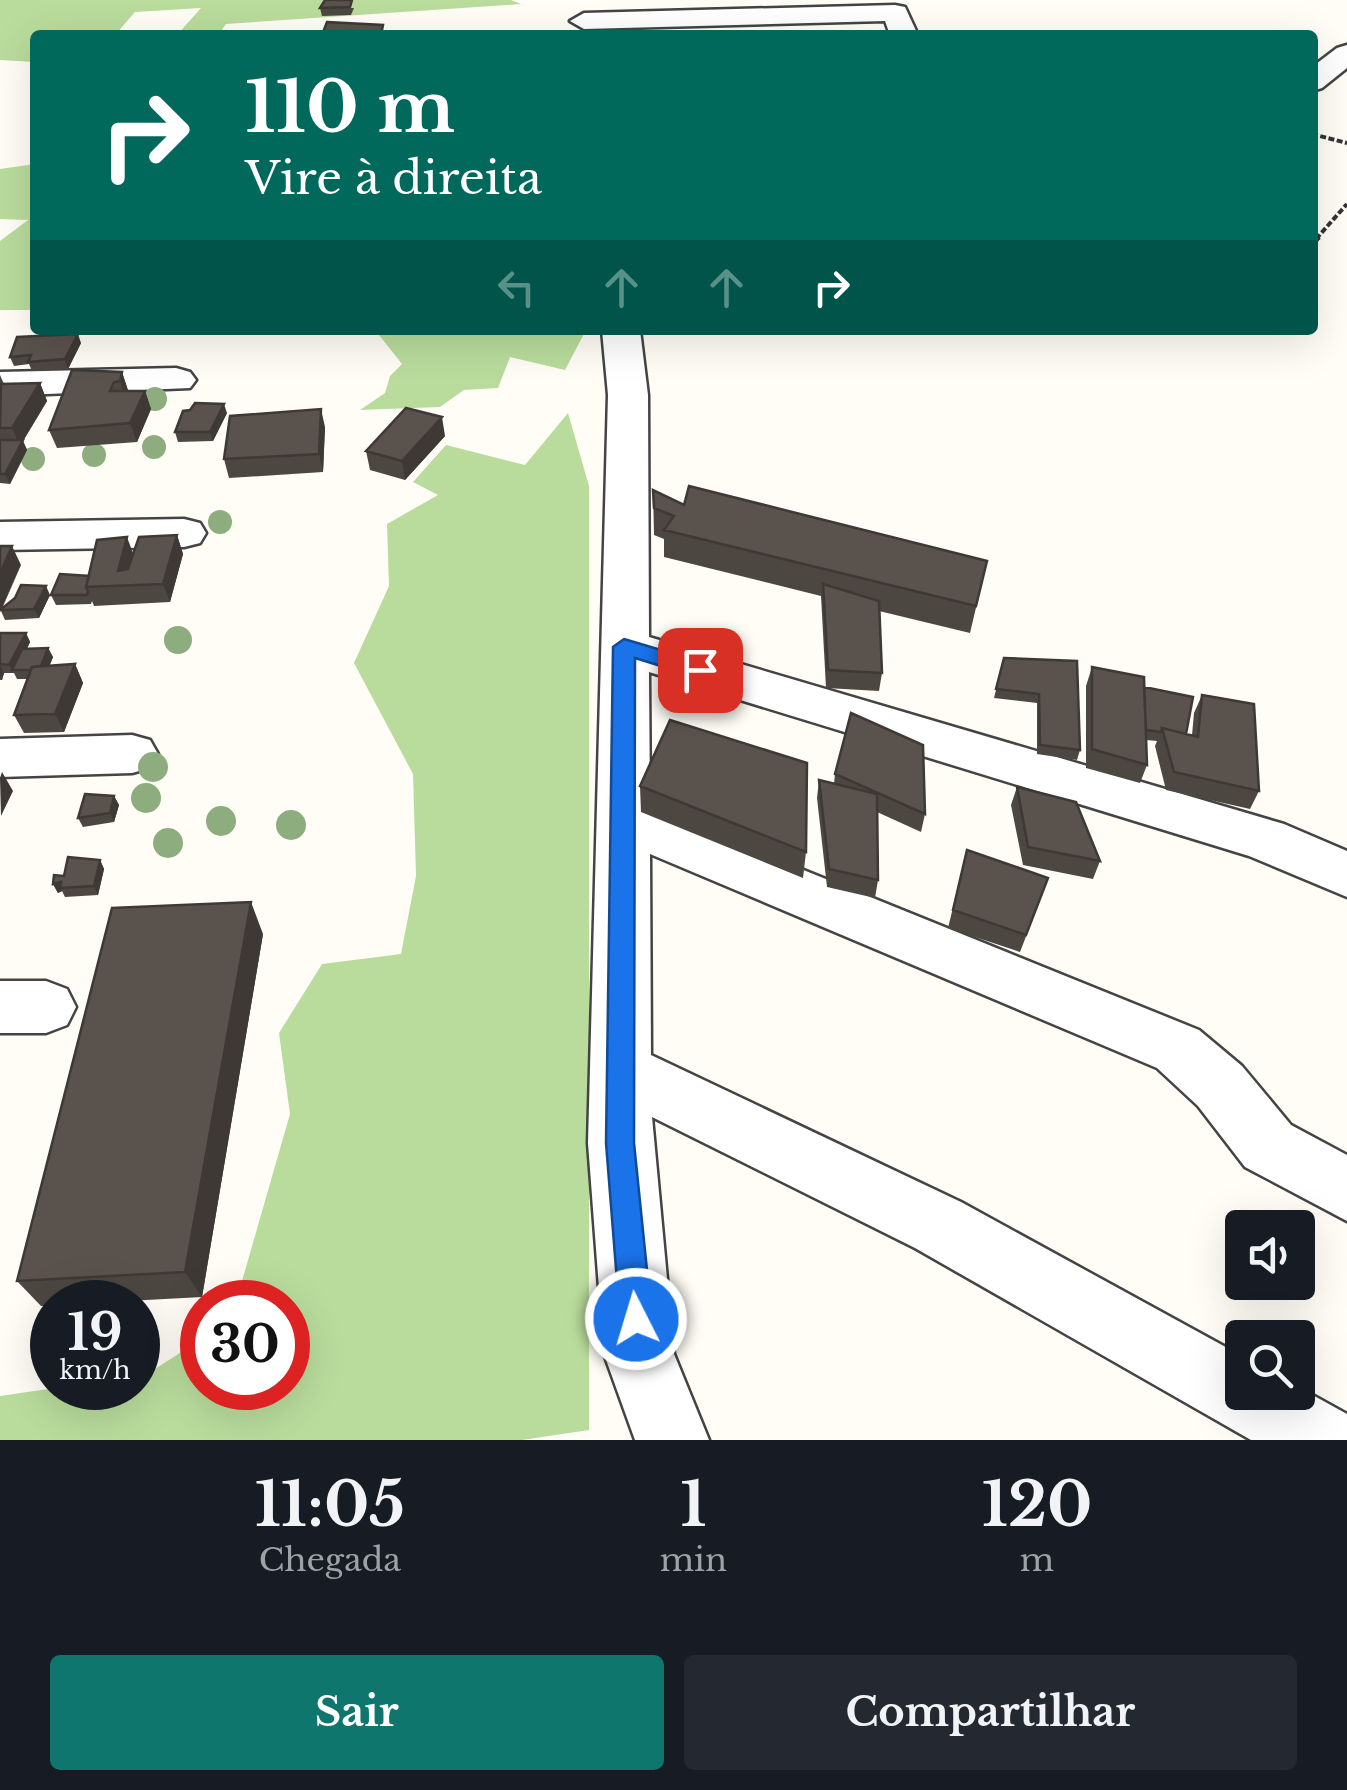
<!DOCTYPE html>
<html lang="pt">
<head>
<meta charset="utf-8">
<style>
	:root { --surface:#171b24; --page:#242831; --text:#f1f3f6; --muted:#9ea1a6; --accent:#0f766e }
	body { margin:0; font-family:"Libre Baskerville",serif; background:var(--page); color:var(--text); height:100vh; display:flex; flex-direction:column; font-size:38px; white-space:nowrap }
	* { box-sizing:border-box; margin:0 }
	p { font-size:32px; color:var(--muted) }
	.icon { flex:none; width:55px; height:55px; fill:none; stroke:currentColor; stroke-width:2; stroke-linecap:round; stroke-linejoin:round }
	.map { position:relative; height:1440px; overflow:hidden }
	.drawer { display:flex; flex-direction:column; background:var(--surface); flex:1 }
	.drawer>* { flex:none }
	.hud { position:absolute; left:30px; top:30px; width:1288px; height:305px; border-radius:10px; box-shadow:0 10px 40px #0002; background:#00695c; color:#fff; overflow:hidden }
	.tools { position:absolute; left:1225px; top:1210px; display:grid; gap:20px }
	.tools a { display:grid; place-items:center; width:90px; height:90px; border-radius:10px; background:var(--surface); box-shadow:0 10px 40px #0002; font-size:50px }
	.speed { position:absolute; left:30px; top:1280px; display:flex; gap:20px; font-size:50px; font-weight:700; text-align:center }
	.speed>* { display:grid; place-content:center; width:130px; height:130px; border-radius:50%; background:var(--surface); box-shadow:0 10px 40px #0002; line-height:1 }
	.speed small { font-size:25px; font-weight:400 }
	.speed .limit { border:15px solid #d22; background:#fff; color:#111 }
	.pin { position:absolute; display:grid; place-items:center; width:85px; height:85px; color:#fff; margin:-42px; border-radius:20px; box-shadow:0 5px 15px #0006 }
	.me { position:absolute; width:110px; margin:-55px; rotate:355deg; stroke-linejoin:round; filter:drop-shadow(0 0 8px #0008) }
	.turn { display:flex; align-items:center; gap:35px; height:210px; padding:0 50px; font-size:45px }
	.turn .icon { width:130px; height:130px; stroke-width:2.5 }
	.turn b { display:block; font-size:70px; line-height:85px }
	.lanes { display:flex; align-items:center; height:95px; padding:0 50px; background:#0003; justify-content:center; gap:50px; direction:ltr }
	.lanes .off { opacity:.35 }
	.eta { display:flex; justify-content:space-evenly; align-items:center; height:170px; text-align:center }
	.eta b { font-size:60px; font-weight:800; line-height:70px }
	.action { display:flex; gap:20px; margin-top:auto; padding:20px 50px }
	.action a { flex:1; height:115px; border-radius:10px; background:var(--accent); color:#fff; font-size:40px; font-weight:800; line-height:115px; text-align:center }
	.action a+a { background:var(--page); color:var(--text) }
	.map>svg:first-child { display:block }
</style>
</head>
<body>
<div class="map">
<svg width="1347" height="1440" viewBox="0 0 1347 1440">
	<rect width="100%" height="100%" fill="#fffdf5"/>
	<!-- forest -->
	<path fill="#b9dc9c" d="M0,0H511L521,4L226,24L221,31L177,35L201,8L135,12L115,35H35V62L0,60Z
		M35,164V310H0V241L28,220L0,219V169Z
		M375,330H586L565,370L510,357L498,388L464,390L440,407L360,410L385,393L390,376L402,364Z
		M568,413L589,486V1430L522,1440H0V1396L55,1388H138V1375L147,1374L202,1339V1388H288V1302H236L290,1114L279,1033L322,964L401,954L416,876L413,774L354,663L389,586L387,524L438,495L413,482L446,445L525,465Z"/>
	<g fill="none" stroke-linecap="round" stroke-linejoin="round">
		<!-- minor casing -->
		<g stroke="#444" stroke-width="5">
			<path id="minor" d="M895,5L905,7L918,35H890L885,21L584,29L570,21L584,13Z
				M1347,45V68L1322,88L1312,91V67L1337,48Z
				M602,330H640L648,395L649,637L1284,824L1347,851V897L1249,856L649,672L650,808L1199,1030L1242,1066L1291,1125L1347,1155V1221L1245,1167L1198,1106L1157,1068L650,854L651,1055L961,1202L1242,1356V1392H1298V1387L1347,1414V1440H1251L915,1248L652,1117L674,1354L709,1440H635L604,1354L588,1143L608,395Z
				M176,368L190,372L196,380L190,388L0,396V372Z
				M184,519L200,523L206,533L200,543L184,547L0,550V522Z
				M132,735L150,740L158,754L150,768L132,773L0,777V739Z
				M0,981H46L67,989L76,1007L67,1025L46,1033H0Z"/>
		</g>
		<!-- path-far1 -->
		<path stroke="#333" stroke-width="4" stroke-dasharray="6 2.5" stroke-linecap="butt" d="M1312,134L1347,143
			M1316,239L1347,204"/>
		<!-- path -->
		<path stroke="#333" stroke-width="5" stroke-dasharray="8 4" stroke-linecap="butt" d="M1314,242L1319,237"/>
		<!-- minor -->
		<use href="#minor" fill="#fff" fill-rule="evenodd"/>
	</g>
	<!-- trees -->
	<g fill="#8dad7f">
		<circle cx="155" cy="399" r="12"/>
		<circle cx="154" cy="447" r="12"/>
		<circle cx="94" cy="455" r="12"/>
		<circle cx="33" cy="459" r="12"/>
		<circle cx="220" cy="522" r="12"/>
		<circle cx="178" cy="640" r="14"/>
		<circle cx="153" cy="767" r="15"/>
		<circle cx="146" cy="798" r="15"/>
		<circle cx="221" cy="821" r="15"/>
		<circle cx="291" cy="825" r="15"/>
		<circle cx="168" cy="843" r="15"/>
	</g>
	<!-- wall -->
	<path fill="#4d4742" d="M320,8H354L351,15L322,16Z
		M81,343L68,369L32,371L29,364L14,366L10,357Z
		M122,372L128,391H145L151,409L137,442L57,448L49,430Z
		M0,375L4,384L40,383L47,401L23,441L27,450L10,484L0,483Z
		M227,413L213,441L178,442L175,432Z
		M325,427L323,472L229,478L224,459Z
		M445,436L405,480L370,470L366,451Z
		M653,490L684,505L987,561L970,633L879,611L882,673L879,691L826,688L821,596L664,557V539L654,535Z
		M177,535L183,554L170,602L94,606L92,601L91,604L56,605L51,595L133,553Z
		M21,565L1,609L50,595L39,618L5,620L1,611Z
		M0,633H26L30,642L27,649L48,648L53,657L49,666L75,664L83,683L64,732L24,733L14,715L27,679H17L14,673H4L2,680H0Z
		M1004,658L1077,661L1080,750L1077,760L1037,754V703L994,698Z
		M1092,667L1144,687L1186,734L1192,735L1194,713L1202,695L1259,791L1250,809L1166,790L1155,746L1157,741L1146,740L1147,765L1140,783L1086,768V686Z
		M835,774L925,814L921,832L877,812L878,880L875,898L827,887L817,798L819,780L834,784Z
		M640,786L806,852L803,878L641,812Z
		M1017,787L1100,861L1093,879L1023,865L1011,805Z
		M114,796L119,805L114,822L83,827L78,818Z
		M967,850L1042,895L1020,952L948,928Z
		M100,860L104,869L98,895L65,897L62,891L58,893L53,884L64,876Z
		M263,934L202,1297L109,1302H52V1306H41L17,1281Z"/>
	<!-- shaded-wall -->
	<path fill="#3f3936" d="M78,334L81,343L68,369L65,359Z
		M122,372L128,390L126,400L120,381Z
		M40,383L47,401L23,441L27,450L10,484L5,474L20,446L12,428Z
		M145,391L151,409L137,442L130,423Z
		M224,404L227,413L213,441L210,432Z
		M321,409L325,427L323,472L319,454Z
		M442,417L445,436L405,480L402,461Z
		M177,535L183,554L170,602L163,584Z
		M127,537L134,556L126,586L118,571Z
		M12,546L21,565L0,612V574Z
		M46,586L50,595L39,618L34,609Z
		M26,633L30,642L16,670H12L14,674L9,665Z
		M48,648L53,657L44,680L39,670Z
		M75,664L83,683L64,732L55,714Z
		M0,665L4,673L2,680L0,676Z
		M2,772L13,791L1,816L0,778Z
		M114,796L119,805L114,822L110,813Z
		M100,860L104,869L98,895L94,886Z
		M61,882L60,888L62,891L58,893L53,884Z
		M251,902L263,934L202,1297L185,1272Z"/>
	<!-- building -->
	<path fill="#5a524d" stroke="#3f3936" stroke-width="2.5" d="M325,0H352L350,7L320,8Z
		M327,22L383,25L381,35H322Z
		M78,334L65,359L28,362L31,355L10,357L17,337Z
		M72,370L122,372L120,381L114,382L110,391H145L130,423L49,430Z
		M40,383L12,428H0L1,384Z
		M195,403L224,404L210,432H175L183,411L190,410Z
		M406,408L442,417L402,461L366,451Z
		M321,409L319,454L224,459L230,416Z
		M0,440H23L5,474H0Z
		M689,486L987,561L976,606L664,530L674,516L654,508L653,490L684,505Z
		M177,535L163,584L86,587L97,540L127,537L118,571L128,569L139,537Z
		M0,546H12L0,574Z
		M60,574L89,576L86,587L88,592L87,595H51Z
		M823,584L879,601L882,673L828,670Z
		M21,585L46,586L34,609L0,610L15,598Z
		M0,633H26L9,665L0,664Z
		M48,648L41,666L32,667L31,670H12L22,649Z
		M1004,658L1077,661L1080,750L1040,745L1039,694L996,689Z
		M75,664L55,714L14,715L32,667Z
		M1092,667L1144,677L1147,765L1092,749Z
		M1144,687L1193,697L1186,734L1162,728L1161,732L1146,730Z
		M1202,695L1254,704L1259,791L1174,772L1162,728L1198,737Z
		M851,713L923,745L925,814L835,774Z
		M670,720L807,763L806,852L640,786Z
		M819,780L877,794L878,880L829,869Z
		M1017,787L1076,802L1100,861L1028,847Z
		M85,794L114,796L110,813L78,818Z
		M967,850L1048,878L1026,935L953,910Z
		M68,857L100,860L94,886L60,888L61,882L53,884L54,875L64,876Z
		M251,902L185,1272L17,1281L112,908Z"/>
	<!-- route -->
	<path fill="#1a73e8" stroke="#114b97" stroke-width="2.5" d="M624,639L708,664L711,670L700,678L635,658L634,1143L652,1319L647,1330L636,1335L625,1330L620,1319L606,1143L613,647Z"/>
</svg>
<div class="tools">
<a><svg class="icon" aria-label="sound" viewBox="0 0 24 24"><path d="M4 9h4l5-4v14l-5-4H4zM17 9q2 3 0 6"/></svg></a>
<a><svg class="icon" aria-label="search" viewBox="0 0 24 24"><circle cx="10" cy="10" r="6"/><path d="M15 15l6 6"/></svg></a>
</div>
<div class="speed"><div>19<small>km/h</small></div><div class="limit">30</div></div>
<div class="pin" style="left:700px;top:670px;background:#d93025"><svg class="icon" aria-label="arrive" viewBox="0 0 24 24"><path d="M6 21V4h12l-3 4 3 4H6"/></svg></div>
<svg class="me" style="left:636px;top:1319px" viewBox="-20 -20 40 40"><circle r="17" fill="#1a73e8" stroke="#fff" stroke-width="3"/><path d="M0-11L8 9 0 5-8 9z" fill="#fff"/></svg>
<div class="hud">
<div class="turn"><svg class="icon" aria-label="right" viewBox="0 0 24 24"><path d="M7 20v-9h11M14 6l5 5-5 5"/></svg><div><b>110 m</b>Vire à direita</div></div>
<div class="lanes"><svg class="icon off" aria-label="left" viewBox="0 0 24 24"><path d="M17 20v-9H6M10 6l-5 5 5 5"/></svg><svg class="icon off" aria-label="ahead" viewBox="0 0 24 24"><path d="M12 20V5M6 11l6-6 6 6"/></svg><svg class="icon off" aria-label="ahead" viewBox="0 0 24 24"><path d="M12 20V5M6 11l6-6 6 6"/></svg><svg class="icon" aria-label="right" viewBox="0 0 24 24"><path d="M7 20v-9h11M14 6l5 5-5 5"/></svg></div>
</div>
</div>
<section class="drawer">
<div class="eta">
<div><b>11:05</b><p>Chegada</p></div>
<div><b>1</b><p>min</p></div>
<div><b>120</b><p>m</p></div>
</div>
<div class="action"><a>Sair</a><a>Compartilhar</a></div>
</section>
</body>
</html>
